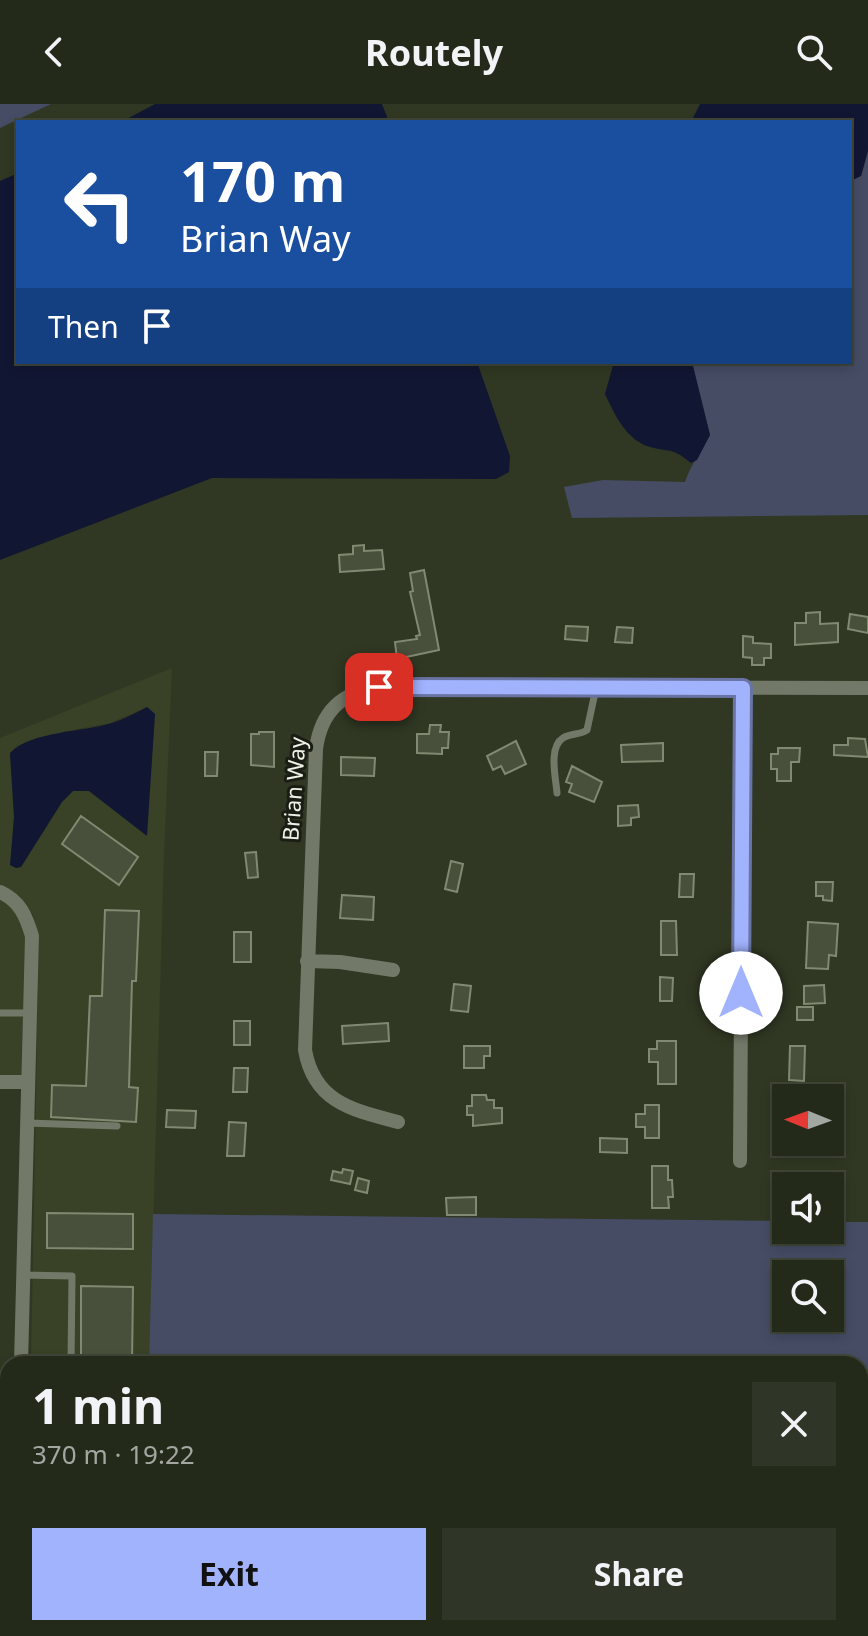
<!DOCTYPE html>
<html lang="en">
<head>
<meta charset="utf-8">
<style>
	:root { --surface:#242a1a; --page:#303627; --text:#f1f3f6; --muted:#a3a7a2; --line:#414639; --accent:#a1b3fd }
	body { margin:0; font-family:"Noto Sans",sans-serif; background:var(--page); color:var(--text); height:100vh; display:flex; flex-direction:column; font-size:30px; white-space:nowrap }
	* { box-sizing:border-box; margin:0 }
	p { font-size:26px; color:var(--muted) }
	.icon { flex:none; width:44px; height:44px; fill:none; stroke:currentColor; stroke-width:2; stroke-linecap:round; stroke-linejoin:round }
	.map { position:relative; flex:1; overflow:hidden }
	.details { position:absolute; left:0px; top:1252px; width:868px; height:280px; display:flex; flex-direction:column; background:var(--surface); border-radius:24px 24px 0 0; box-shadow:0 4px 12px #0003,0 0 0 2px var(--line) }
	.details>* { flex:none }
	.guide { position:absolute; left:16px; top:16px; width:836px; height:244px; border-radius:0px; box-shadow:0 4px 12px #0003,0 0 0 2px var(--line); background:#1a4fa0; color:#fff; overflow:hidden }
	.needle { width:52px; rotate:271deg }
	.fabs { position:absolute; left:772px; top:980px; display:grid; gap:16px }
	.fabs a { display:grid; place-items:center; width:72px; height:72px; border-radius:0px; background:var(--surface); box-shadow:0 4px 12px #0003,0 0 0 2px var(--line); font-size:40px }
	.pin { position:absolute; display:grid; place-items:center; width:68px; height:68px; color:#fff; margin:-34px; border-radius:16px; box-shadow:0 4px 12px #0006 }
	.me { position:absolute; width:88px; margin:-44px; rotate:0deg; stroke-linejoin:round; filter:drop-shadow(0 0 6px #0008) }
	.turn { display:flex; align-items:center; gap:28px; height:168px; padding:0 32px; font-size:36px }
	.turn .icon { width:104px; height:104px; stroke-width:2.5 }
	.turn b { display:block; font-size:56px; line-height:68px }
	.then { display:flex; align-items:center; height:76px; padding:0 32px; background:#0003; gap:16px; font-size:30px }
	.round { display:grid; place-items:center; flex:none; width:84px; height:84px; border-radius:0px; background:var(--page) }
	.overview { display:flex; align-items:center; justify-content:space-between; height:136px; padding:0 32px }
	h1 { font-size:48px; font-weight:700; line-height:60px }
	.action { display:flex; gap:16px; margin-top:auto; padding:16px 32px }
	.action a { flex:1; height:92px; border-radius:0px; background:var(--accent); color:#111; font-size:32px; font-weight:700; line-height:92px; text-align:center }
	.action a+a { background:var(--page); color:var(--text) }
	header { display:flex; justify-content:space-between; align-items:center; height:104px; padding:0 32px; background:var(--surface); font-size:36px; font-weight:700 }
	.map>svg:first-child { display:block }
</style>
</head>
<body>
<header><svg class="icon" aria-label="back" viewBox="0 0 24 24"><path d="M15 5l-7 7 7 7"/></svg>Routely<svg class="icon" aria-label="search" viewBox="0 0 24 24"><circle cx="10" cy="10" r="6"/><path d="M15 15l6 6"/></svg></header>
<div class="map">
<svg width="868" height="1532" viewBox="0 0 868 1532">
	<rect width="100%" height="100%" fill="#303823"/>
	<!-- built -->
	<path fill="#394227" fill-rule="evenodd" d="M172,564L164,750L149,1260H31L39,833L34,813L20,792L0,782V634ZM147,603L155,610L146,731L89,687H73L62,698L21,763L16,764L11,761L14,713L10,649L17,642L62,628L110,619Z
		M0,795L9,800L21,817L25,833L21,972H0Z"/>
	<!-- green -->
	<path fill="#454c64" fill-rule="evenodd" d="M0,0H51L0,24Z
		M868,47V411L572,414L564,383L603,376L685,378C691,360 701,348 710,331L692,258H850V77L861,72Z
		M153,1110L786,1117V1126H830V1118H868V1532H144V1524H860V1260H149ZM786,1170H830V1214H786Z"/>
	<!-- water -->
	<path fill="#111633" d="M155,0H382L389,18H121Z
		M700,0H868V47L861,72L850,77V18H691Z
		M18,69V258H477L510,352L509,368L496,375L212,374L0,456V77Z
		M614,258H692L710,331L697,356L691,359C671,343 673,349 650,343C626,336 615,311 605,290Z
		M147,603L155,610L147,732L89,687H73L62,698L21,763L16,764L10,761L14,713L10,649C31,627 84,628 112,619C124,615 136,609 147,603Z"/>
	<!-- building -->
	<path fill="#484f3a" stroke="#808971" stroke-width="2" d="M364,441V447L382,446L384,465L340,468L339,451L353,450V442Z
		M424,466L439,546L397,555L395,538L417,535L416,532L420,531L410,488L413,487L410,469Z
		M820,508V520L838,519V538L795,541V519H806V509Z
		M850,510L868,513V529L848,525Z
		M566,522L588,523L587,537L565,535Z
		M617,523L633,524L632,539L615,538Z
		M743,532L753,533V539L771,540V554H764V561H752V554L743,553Z
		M430,621H441L440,628H449L448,644H442V650L417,649V630H429Z
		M259,628H274V663L251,661V630H259Z
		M848,634L865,635L868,653L834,651V641H848Z
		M516,637L526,660L505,670L501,662L493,666L487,652Z
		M663,639V657L622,658L621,641Z
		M778,644H800L799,658H791V677H777V665H771V650H778Z
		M205,648H218L217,672H205Z
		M341,653L375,654L374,672L341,671Z
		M572,662L602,678L594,698L569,688L572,680L566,678Z
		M638,701L639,713L631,714V721L618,722V702Z
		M81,712L138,753L119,781L62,740Z
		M256,748L258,773L248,774L245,749Z
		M451,757L463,760L457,788L445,785Z
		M680,770H694L693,793H679Z
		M816,778H833L832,797L823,796V792H816Z
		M342,791L374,793L373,816L340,814Z
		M105,806L139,807L136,877H132L129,983L138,984L136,1018L51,1013L52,981L86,982L90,892H102Z
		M661,817H676L677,851H661Z
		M808,818L838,820L836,852L829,851L828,865L806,864Z
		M234,828H251V858H234Z
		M660,873L673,874L672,897H660Z
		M454,880L471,882L468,908L451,906Z
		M824,881L825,899L804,900V882Z
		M797,903H813V916H797Z
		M234,917H250V941H234Z
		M388,919L389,937L343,940L342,922Z
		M657,937H676V980H658V958H649V945H657Z
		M464,942H490V952H484V964H464Z
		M790,942H805L804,977L789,976Z
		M234,964H248L247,988H233Z
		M472,991H486L487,996H494V1004H502V1019L473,1022V1011H467V1002H472Z
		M645,1001H659V1034H645V1023H636V1010H645Z
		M167,1006L196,1007L195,1024L166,1023Z
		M229,1018L246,1019L244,1052H227Z
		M600,1034L627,1035V1049L600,1048Z
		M652,1062H668V1076H672L673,1093H668L669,1104H652Z
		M343,1065L353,1067L350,1080L331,1076L333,1067L342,1069Z
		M358,1074L369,1077L367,1089L355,1086Z
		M476,1093V1111H447L446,1094Z
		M47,1109L133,1110V1145L47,1144Z
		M81,1182L133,1183L132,1260H81Z"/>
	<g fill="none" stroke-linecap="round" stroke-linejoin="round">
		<!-- service -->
		<path stroke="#737969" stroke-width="7" d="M557,689C556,675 548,643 563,634C571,629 580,631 587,626L596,584
			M0,909H30
			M27,1019L117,1022
			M23,1171L72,1172L71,1260"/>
		<!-- minor -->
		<path stroke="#737969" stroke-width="14" d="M0,788C20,797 26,812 32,832L21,1260
			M307,857L340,858L393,866
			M0,978H28
			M398,1018C352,1006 314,998 305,946L316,645C321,607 342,588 379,583L868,584
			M740,1057L743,584
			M0,1373L8,1365
			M0,1388L8,1398"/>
	</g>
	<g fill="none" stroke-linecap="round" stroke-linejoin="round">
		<!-- route casing -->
		<g stroke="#6974a4" stroke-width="20">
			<path id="route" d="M379,583L743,584L741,889"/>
		</g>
		<!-- route -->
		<use href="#route" stroke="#a1b3fd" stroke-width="14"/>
	</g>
	<g text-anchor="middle" stroke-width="6" stroke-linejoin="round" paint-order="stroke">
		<!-- street labels -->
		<g font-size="22" fill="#eef3e6" stroke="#1a1d14">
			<text transform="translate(294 685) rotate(-86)" y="8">Brian Way</text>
		</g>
	</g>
</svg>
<div class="fabs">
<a><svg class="needle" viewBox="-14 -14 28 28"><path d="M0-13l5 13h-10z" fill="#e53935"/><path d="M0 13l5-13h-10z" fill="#a3a7a2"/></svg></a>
<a><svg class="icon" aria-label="sound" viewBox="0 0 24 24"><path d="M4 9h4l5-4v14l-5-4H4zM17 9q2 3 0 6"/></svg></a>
<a><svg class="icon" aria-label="search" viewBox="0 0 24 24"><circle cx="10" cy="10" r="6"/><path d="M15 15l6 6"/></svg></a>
</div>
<div class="pin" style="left:379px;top:583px;background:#d93025"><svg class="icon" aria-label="arrive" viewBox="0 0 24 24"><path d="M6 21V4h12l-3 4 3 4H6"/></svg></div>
<svg class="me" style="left:741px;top:889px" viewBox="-20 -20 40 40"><circle r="19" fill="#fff"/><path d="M0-13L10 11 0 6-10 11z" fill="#a1b3fd"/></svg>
<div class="guide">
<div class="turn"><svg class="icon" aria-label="left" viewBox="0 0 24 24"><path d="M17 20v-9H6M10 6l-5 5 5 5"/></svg><div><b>170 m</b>Brian Way</div></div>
<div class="then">Then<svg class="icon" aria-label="arrive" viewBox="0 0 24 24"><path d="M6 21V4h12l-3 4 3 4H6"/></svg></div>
</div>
<section class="details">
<div class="overview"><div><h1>1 min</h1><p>370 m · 19:22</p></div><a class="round"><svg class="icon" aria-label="close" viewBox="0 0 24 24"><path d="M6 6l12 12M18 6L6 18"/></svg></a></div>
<div class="action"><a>Exit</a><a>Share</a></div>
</section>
</div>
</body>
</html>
